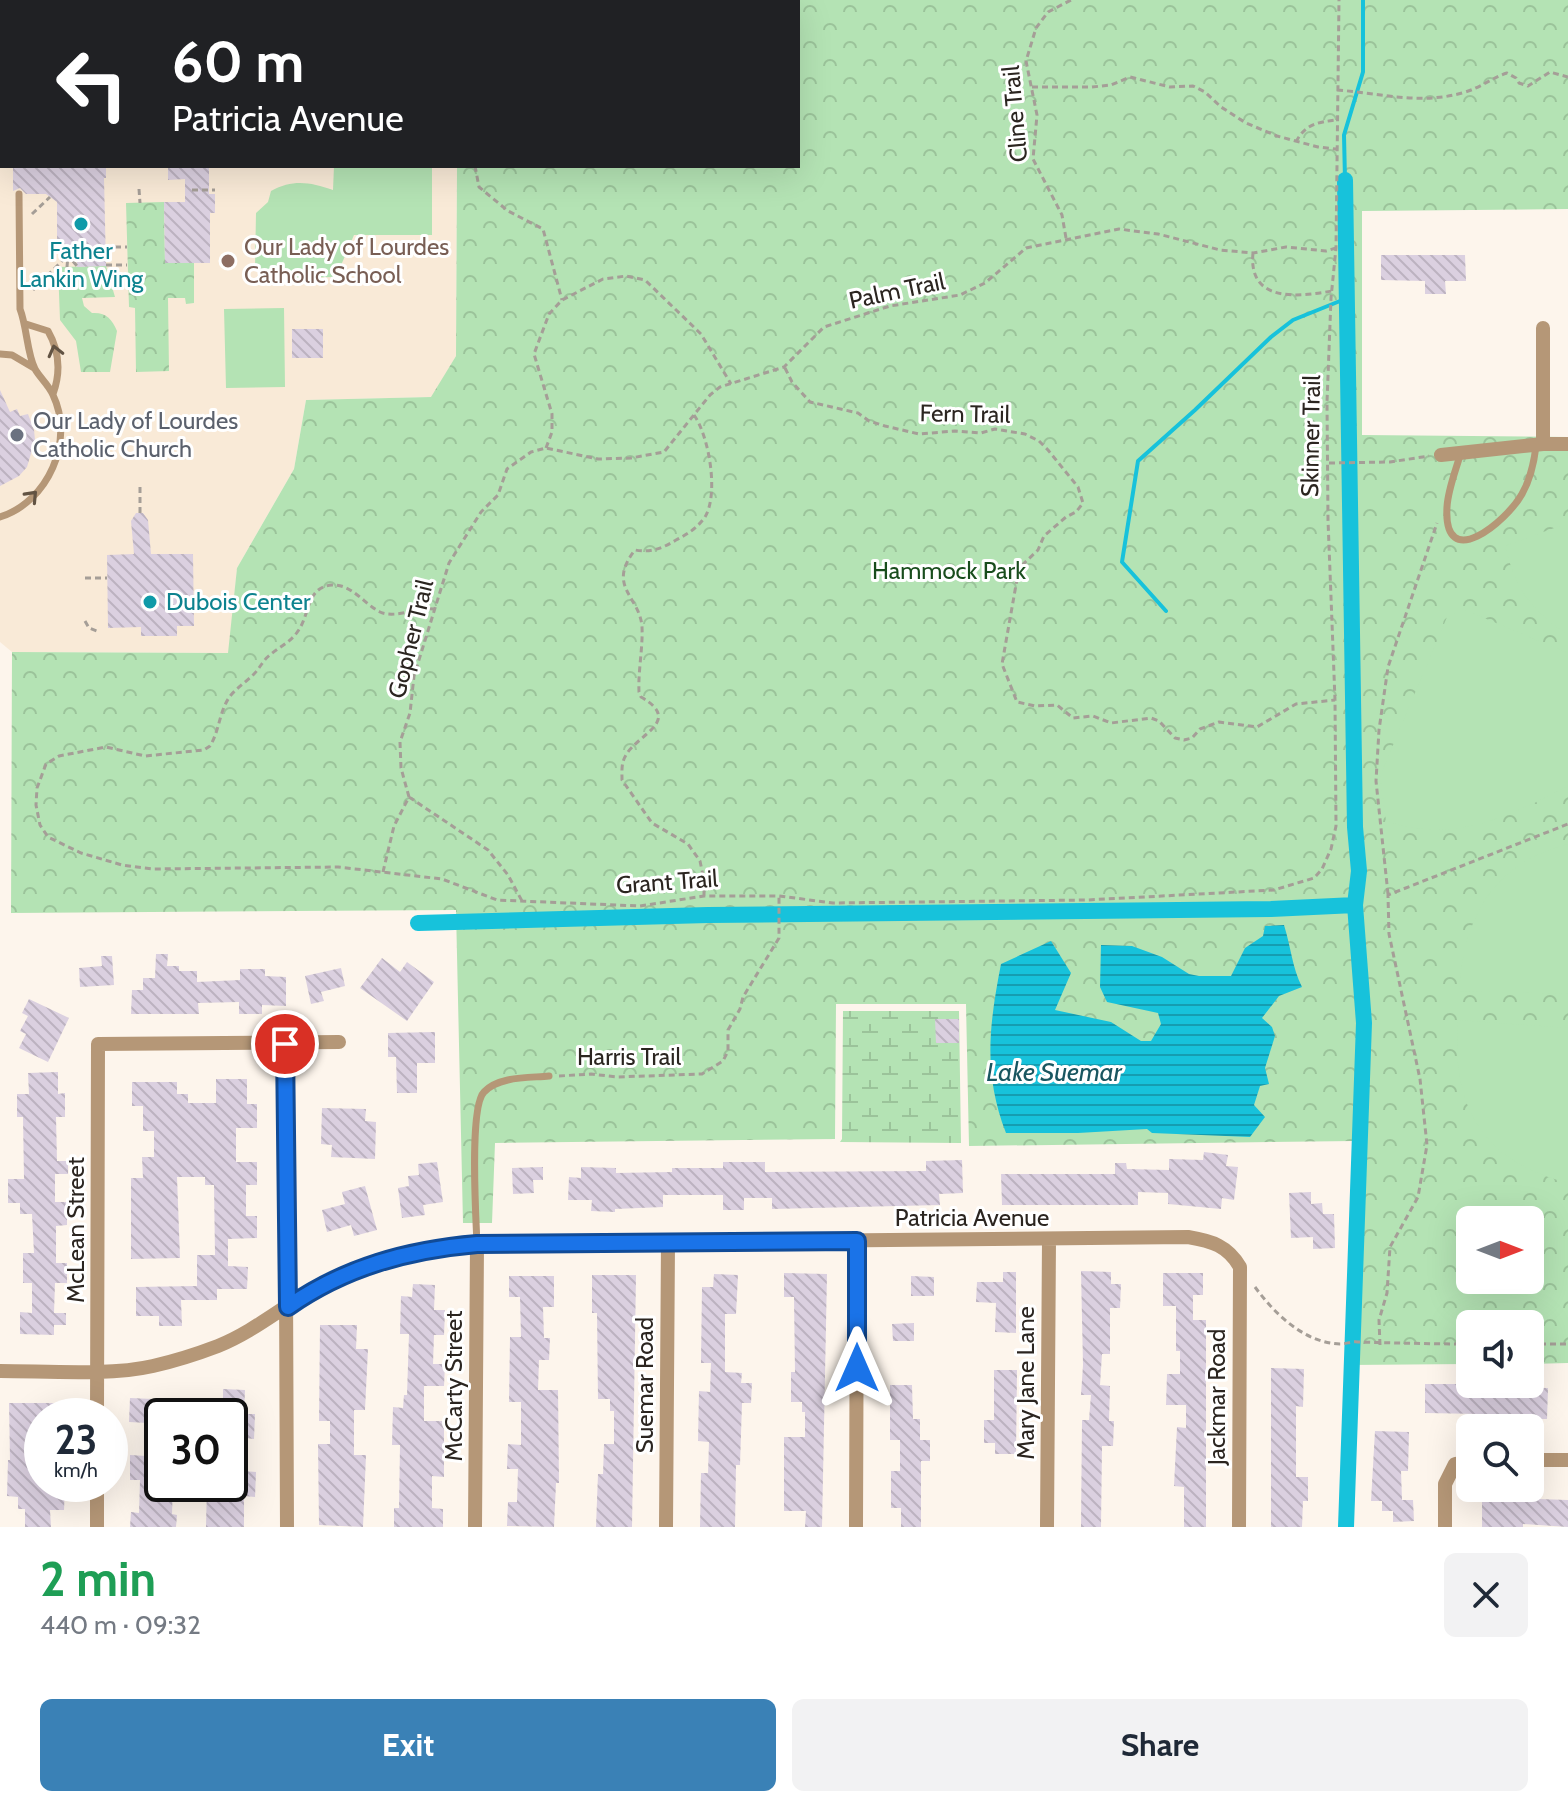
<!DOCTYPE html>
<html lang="en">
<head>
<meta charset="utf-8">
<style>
	:root { --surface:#fff; --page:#f2f2f3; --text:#1f2937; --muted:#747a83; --accent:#3a81b6 }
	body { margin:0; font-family:Cabin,sans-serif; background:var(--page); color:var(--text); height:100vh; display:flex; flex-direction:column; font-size:30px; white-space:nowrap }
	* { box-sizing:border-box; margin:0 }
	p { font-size:26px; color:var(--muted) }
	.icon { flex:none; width:44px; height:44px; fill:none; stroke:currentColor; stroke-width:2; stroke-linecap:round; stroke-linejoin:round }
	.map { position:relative; height:1527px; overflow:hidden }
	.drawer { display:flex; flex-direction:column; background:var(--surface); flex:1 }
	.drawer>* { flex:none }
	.hud { position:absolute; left:0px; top:0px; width:800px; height:168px; box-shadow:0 8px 32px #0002; background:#202124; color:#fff; overflow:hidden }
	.needle { width:52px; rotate:90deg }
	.controls { position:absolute; left:1456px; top:1206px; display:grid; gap:16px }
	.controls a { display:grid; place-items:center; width:88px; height:88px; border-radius:12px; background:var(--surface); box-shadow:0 8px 32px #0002; font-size:40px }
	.speed { position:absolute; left:24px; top:1398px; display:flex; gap:16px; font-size:40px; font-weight:700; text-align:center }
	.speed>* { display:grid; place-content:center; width:104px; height:104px; border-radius:50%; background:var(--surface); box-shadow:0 8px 32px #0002; line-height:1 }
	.speed small { font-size:20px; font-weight:400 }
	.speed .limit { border:4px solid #111; border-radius:12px; background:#fff; color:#111 }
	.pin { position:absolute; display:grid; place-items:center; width:68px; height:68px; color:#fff; margin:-34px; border:4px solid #fff; border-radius:50%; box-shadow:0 2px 8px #0007 }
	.me { position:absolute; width:88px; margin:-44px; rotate:0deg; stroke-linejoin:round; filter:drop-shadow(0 0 6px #0008) }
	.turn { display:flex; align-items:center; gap:28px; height:168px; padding:0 40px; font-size:36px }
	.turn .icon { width:104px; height:104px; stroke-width:2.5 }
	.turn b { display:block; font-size:56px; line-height:68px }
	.round { display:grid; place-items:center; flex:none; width:84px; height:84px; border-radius:12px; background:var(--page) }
	.overview { display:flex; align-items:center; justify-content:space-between; height:136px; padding:0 40px }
	h1 { font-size:48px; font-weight:800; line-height:60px; color:#1e9e55 }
	.action { display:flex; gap:16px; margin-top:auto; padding:16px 40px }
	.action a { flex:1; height:92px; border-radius:12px; background:var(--accent); color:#fff; font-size:32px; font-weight:800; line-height:92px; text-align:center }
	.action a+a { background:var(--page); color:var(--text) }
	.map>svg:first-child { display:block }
</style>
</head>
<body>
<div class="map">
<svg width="1568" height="1527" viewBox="0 0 1568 1527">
	<defs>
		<pattern id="forest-crowns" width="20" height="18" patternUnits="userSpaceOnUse" patternTransform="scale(2)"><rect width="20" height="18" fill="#b4e3b4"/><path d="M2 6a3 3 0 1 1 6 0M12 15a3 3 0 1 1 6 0" fill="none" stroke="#9bc39a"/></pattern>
		<pattern id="wetland-marsh" width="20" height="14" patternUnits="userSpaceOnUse" patternTransform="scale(2)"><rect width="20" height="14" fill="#b4e3b4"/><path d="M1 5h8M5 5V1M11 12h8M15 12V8" fill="none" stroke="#9bc39a"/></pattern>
		<pattern id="water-rules" width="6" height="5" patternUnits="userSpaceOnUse" patternTransform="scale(2)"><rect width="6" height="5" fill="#17c2db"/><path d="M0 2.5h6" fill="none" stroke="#159db1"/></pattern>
		<pattern id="building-back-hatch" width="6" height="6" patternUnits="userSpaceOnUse" patternTransform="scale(2)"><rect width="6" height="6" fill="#dbd0e0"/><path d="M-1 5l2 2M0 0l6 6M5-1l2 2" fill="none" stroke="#bcb2c0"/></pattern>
	</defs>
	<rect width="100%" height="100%" fill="#fdf5ec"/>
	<!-- education -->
	<path fill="#f9ead7" d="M9,0H458L9,2Z
		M0,27L2,166H457L456,356L432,397L306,400L294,469L237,568L229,653L12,652L0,642Z"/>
	<!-- forest -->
	<path fill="url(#forest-crowns)" fill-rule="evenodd" d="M458,0H1568V209L1362,211V435L1568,437V1363L1530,1364V1324H1470V1364L1348,1365L1354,1141L969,1146L966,1004H836L835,1139L495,1143L492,1223H463L456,910L11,913L12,652L228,653L237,568L294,469L306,400L431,397L456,356L457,166H798V2ZM1470,1220H1530V1280H1470Z
		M164,202L165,263H194V303L186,304L185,298H168L169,371L136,372L135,308L129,307L126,203Z
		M106,266L115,297L82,298L84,306L92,313C106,312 112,319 117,331L110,372H81L76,341L60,320L58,267Z"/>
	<!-- wetland -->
	<path fill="url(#wetland-marsh)" d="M843,1011H959L961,1143L840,1142L842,1139Z"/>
	<!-- pitch -->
	<path fill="#b4e3b4" d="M334,166H432V235H354L336,277L265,278L255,268L256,213L268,202L271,191C293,179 310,182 333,190Z
		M284,308L285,387L226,388L224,309Z
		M1568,523V635C1530,609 1516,590 1505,546Z
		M1465,610L1568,653V786C1508,817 1454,844 1386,821L1380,776L1447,617Z
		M1568,844V994L1459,991C1464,916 1493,864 1568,844Z
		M1458,1020L1568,1028V1183C1482,1161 1451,1107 1458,1020Z"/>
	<!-- water -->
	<path fill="url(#water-rules)" d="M1284,925C1291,947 1292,967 1302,987L1279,996L1262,1018L1272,1027L1275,1036L1265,1068L1269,1084L1260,1086L1254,1105L1265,1117L1250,1137L1152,1133L1147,1129L1078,1133H1006C983,1073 989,1026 1001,964L1051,941L1071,973L1055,1010L1111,1022L1141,1041H1151L1161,1024L1158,1013L1107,1002L1100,987L1101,945L1132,946L1162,957L1189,974L1199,976H1231L1245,948L1263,936L1265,926Z"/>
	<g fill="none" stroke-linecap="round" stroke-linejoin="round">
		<!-- stream -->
		<path stroke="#17c2db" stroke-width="4" d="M1345,180L1344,135L1363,72V0
			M1166,611L1122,562L1138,461L1195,410L1271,337L1293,320L1345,299"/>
		<!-- canal -->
		<path stroke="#17c2db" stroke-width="16" d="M1345,180L1355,827L1359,871L1355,905L1364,1023L1346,1527
			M418,923L708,915L1271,909L1355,905"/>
	</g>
	<!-- building -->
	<path fill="url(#building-back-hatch)" d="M13,166H106V178H104L106,266L77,267L76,247L57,246V202L46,194H26L20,188L13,191Z
		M168,166H209V194H215V213H210V263H165L164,202H185V179L168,180Z
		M1381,255H1465L1466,281H1445L1446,294H1425V281L1381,280Z
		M292,329H323V358H292Z
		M0,390L10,412L17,409L20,416L28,414L34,430L35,440L27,467L19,476L0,486Z
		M136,513H143L148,520L151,554H193L194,626H177V636H141V627L108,628L107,555L134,554L131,521Z
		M156,954H168L167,966H179V971H197V982L240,980V969H265V976L286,977V1006L262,1005V1014H239V1002L198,1003L199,1014H131L132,990H143V978H155Z
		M101,956H112L114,985L80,987L79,968L102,966Z
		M382,958L400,972L407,962L434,982L407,1021L360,988Z
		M341,968L345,986L321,992L324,1001L311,1004L305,976Z
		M29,999L69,1018L48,1062L19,1048L26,1034L20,1031L28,1016L22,1013Z
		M935,1019H959V1043H936Z
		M435,1032V1063H417V1093H397L396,1057H388V1033Z
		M58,1072V1094L65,1093V1117H56L57,1161H68V1174H55V1202H67V1225L56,1226V1263H67V1283H55L54,1313H66V1325H54V1335L20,1334V1312L32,1313V1283H23V1253H34L32,1214H20V1203H8V1179H24L23,1117H17V1094H29L28,1073Z
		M216,1079H247V1104H257V1128H236V1162H257V1185H246V1216H257V1238L228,1239V1266L248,1267L247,1289H217V1300H181L182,1326H159V1316H136V1287L197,1286V1255H215L214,1185H205V1177H177L180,1258L131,1259V1178H143L142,1157H154V1131H143V1106H132V1082H177V1094H188V1103H216Z
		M322,1108L366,1109L365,1121L376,1122L375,1159L331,1157L332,1145L321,1144Z
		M1204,1152L1228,1155L1226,1166L1238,1167L1234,1200L1222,1198L1221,1209L1168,1204V1193L1138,1192V1205H1002L1001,1174H1115V1163H1126L1127,1169L1169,1170V1159L1203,1160Z
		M962,1160L963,1193L939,1194L940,1205L772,1209V1198H744V1210H723V1195H663V1207L615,1209V1212L591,1211L592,1200H568L569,1177L581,1178V1167L616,1168V1173L672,1172V1168H723V1162H765V1172L926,1171V1161Z
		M437,1162L443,1202L423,1205L425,1215L402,1218L398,1188L409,1186L408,1176L419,1175L418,1164Z
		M543,1167V1180H533L534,1193L513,1194L512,1168Z
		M365,1186L377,1230L354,1236L351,1225L327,1232L322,1210L345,1204L342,1192Z
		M1311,1192V1204L1322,1203L1323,1214H1334L1335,1248L1313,1249V1237L1291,1238L1289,1193Z
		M1081,1271L1111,1272V1284H1121L1120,1308H1110V1354H1102L1100,1385L1110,1386L1109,1421H1114L1113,1446H1102L1101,1527H1081L1082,1420H1089L1091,1395H1081L1083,1365Z
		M1003,1272H1016V1333L995,1332L996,1303L976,1302L977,1282H1003Z
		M784,1273L827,1274L822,1527H805L806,1511H784V1437H805V1412H802V1402H791V1372H795L794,1297H784Z
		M1163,1273H1203V1295H1193V1320H1206V1527H1184V1487L1174,1486L1177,1427L1186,1428V1405H1166L1167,1374H1180V1351H1176V1306H1163Z
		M714,1274L738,1275L736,1314H725V1372L742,1373L741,1383H752L751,1403H742L740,1465H736L735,1527H700L701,1473H708L709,1442L698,1441L699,1391L710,1392L711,1363H701L702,1287H713Z
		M592,1275H636L632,1527H596L598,1474H603L604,1444H614V1411H610V1399H598L597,1313H592Z
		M509,1276H554V1307H543L544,1338H550L549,1360H539L538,1390H558L559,1483H556L554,1527L507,1526L508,1502H517L518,1469H507L508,1444L521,1445V1402H509L510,1337H521L520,1297H509Z
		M911,1276L934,1277V1296H911Z
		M413,1284L435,1285L434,1310H445L444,1335H434L433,1364H445L444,1386H424V1421H444V1477L432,1476V1508L443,1509V1527H394V1508H399L400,1445H392L393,1407L403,1408L404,1395H407L409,1334H400L401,1296L412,1297Z
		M914,1323V1341H893L892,1324Z
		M320,1325H357L356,1349H368L365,1410H354V1455H366L363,1527L319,1525L318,1444H330V1421H319Z
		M1271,1368L1304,1369L1303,1407L1296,1406V1477H1308V1501H1303L1302,1527H1271Z
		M994,1370H1017L1016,1454H995V1443H984V1420H994Z
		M1425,1384H1490V1387L1548,1388L1547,1419H1527L1526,1428H1491V1426H1479V1414L1425,1413Z
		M890,1385H912L913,1419H920V1440H930V1461H921V1527H901V1508H891V1471H900V1440H890Z
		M223,1389L245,1390L244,1414H255L254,1439L245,1438L244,1471L256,1472L255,1497L244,1496V1527H206L207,1484H230V1416H211L212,1401H223Z
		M130,1398L176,1400L175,1416H162V1484H173L172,1514L177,1515L176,1527H130L131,1512L139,1513L140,1480H130V1455L146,1456L148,1423L129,1422Z
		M9,1403H66V1416H42V1484L65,1486L64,1510H50L51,1527H25V1509H18V1497L7,1496L8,1460H10Z
		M1375,1431L1409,1432L1408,1471H1401L1402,1500H1413L1414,1521L1393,1522V1511H1382V1501H1371Z
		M1482,1497L1568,1500V1527L1523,1524V1527H1482Z"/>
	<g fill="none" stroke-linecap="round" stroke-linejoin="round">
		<!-- path -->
		<path stroke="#a59e97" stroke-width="3" stroke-dasharray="6 4" stroke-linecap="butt" d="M1032,87H1092L1111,85L1130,77L1170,87L1193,86L1205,92L1221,107L1246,123L1277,136L1318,147L1336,149
			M1337,90C1379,93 1419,105 1462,93C1481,88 1491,78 1507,73L1516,78L1519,83L1528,86L1550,72L1568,77
			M1296,142C1305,124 1318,122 1337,120
			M475,166L479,187L508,211L543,229L562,300
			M139,189L140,203
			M192,190H215
			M32,214L50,197
			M1066,238L1062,215L1033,159L1037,115L1026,61L1036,28L1048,12L1071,0
			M60,246L77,266
			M105,247H127
			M1253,253C1248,303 1298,297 1332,291
			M106,265H127
			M67,267L68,255
			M33,290L76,247
			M785,368L792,382L810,402L858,413L869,421L885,426L919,434L955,431L981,433L995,429L1025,434L1039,441L1048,450L1078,487L1083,503L1076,512L1066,517L1044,536L1038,550L1019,568L1002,664L1017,702L1035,706L1057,705L1073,718L1093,716L1111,723L1151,718L1159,721L1175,738L1184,740L1192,738L1200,729L1219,722L1257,727L1296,704L1335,700
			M694,415C709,436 719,494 705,517C697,528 688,534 676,540C663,548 651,553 635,550C606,587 640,596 642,627C643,648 638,670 639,692L641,697C683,721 638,734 626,755C621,763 622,771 622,780L652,823L688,844L700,861L704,880V896
			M546,448L552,432V414L534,354L549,314L562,300L603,279L626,276L645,280L701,334L731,384
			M1329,463L1390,462L1429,456
			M140,487V513
			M85,578H107
			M434,609C418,607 395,619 380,612C364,604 352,584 332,585C306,587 310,615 298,631C291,642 279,647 270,655C263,660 260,668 254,674C247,681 238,687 231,695C219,710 220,730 210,746L204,750L145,756L106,747L59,756L46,764L37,788L36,805L40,825L48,837L81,853L122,865L153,869L338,867L442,879L497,900L640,906L704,896H779L833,903L1087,900L1274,890L1314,878L1322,869L1331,849L1336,826L1335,700L1328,520L1327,402L1331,298L1336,248L1339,0
			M85,621L89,628L97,631
			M409,797L488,850L508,875L522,901
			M383,872L394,826L409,797L401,768L400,742L410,713L414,676L449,563L481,512L498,495L507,469L531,452L546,448L598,459L631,458L664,452L710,395L720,387L784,367L824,327L890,306L960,295L985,283L1026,248L1119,229L1158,234L1220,250L1253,253L1286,247L1326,251L1336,248
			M1388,894L1376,781L1379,730L1388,667L1437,523
			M559,1076L591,1074L617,1077L702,1074L723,1061L728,1051V1030L740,1009L743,997L779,938V896
			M1255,1287C1274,1313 1304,1343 1340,1344C1346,1344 1352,1341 1358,1342C1396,1343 1433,1344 1470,1344
			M1530,1344H1568
			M1380,1345L1379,1320L1387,1293L1390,1247L1418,1197L1427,1145L1420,1079L1389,934L1388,895L1568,824"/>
		<!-- lane -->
		<path stroke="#b59777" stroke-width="7" d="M0,24L2,25
			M0,62H2
			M26,324L48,331C60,352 61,372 53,394
			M0,354L12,355L34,368
			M1461,452C1456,470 1448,489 1447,507C1443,575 1507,521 1522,494C1531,478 1534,463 1536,446
			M0,517C48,502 75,441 53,395C49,385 40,378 35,369C27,354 27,327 20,309L19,194
			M477,1244C476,1218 469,1107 484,1092C499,1076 529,1078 549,1076"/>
		<!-- street -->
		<path stroke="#b59777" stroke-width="14" d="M1543,328V444
			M1441,455L1543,444H1568
			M285,1044L287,1527
			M0,1371C45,1371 110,1376 153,1366C175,1361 197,1354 218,1346C255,1331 283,1306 318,1287C367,1259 422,1249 477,1244L1188,1237C1212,1241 1228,1246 1240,1267L1239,1527
			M97,1416L98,1044L339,1042
			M1530,1460H1568
			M97,1527V1484
			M475,1527L477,1244
			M666,1527L668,1243
			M856,1527L857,1241
			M1047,1527L1049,1240
			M1445,1527V1484L1455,1464L1470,1461"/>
	</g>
	<!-- one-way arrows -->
	<defs><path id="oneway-chevron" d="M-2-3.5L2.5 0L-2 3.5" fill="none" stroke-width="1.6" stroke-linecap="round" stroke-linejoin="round" transform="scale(2)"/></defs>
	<g stroke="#625343">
		<use href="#oneway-chevron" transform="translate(55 351) rotate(-104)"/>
		<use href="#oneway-chevron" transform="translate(32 496) rotate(-47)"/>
	</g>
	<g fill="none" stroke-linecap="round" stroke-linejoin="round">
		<!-- route casing -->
		<g stroke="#114b97" stroke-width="20">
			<path id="route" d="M285,1044L288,1307C345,1267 408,1250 477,1244L857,1241V1368"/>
		</g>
		<!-- route -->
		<use href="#route" stroke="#1a73e8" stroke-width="14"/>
	</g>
	<!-- markers -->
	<g fill="#0f9aa8" stroke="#fff" stroke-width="3">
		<circle cx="81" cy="224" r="8"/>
		<circle cx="150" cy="602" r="8"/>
	</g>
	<circle fill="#8d6e63" stroke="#fff" stroke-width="3" cx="228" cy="261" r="8"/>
	<circle fill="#6b7280" stroke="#fff" stroke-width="3" cx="17" cy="435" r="8"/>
	<g text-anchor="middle" stroke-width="6" stroke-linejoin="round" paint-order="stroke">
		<!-- street labels -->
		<g font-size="24" fill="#2b2520" stroke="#fff">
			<text transform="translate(1015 114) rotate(-95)" y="8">Cline Trail</text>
			<text transform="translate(897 291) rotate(-12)" y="8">Palm Trail</text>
			<text transform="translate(965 414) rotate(1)" y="8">Fern Trail</text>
			<text transform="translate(1311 436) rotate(-89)" y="8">Skinner Trail</text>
			<text transform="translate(411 639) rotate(-76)" y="8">Gopher Trail</text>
			<text transform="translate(667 882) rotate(-4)" y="8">Grant Trail</text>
			<text x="629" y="1065">Harris Trail</text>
			<text x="972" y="1226">Patricia Avenue</text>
			<text transform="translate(76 1230) rotate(-90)" y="8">McLean Street</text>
			<text transform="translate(1026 1383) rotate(-90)" y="8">Mary Jane Lane</text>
			<text transform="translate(645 1385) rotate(-90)" y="8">Suemar Road</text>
			<text transform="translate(454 1386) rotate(-90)" y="8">McCarty Street</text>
			<text transform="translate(1217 1397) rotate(-90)" y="8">Jackmar Road</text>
		</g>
		<!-- education labels -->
		<g font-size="24" fill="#785e54" stroke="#fff" text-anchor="start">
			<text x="244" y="255">Our Lady of Lourdes<tspan x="244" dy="28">Catholic School</tspan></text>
		</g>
		<!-- culture labels -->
		<g font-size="24" fill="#0d838f" stroke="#fff">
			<text x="81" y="259">Father<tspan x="81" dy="28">Lankin Wing</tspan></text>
			<text x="166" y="610" text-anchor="start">Dubois Center</text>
		</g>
		<!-- worship labels -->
		<g font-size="24" fill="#5b616d" stroke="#fff" text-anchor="start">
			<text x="33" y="429">Our Lady of Lourdes<tspan x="33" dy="28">Catholic Church</tspan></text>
		</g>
		<!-- park labels -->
		<g font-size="24" fill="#194d1d" stroke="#fff">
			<text x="949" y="579">Hammock Park</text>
		</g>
		<!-- water labels -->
		<g font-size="26" font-style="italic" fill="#195660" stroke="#fff">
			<text x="1054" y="1081">Lake Suemar</text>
		</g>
	</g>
</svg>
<div class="controls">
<a><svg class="needle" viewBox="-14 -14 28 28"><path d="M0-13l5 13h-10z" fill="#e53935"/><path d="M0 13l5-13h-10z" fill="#747a83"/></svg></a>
<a><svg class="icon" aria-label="sound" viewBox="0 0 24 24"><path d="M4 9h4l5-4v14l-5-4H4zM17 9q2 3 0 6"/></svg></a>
<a><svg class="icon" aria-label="search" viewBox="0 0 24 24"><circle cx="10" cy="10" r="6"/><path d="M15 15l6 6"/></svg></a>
</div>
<div class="speed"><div>23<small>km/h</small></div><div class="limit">30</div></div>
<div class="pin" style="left:285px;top:1044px;background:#d93025"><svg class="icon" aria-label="arrive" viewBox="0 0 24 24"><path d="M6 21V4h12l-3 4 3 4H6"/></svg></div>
<svg class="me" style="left:857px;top:1368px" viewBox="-20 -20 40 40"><path d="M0-17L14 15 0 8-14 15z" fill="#1a73e8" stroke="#fff" stroke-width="4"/></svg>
<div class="hud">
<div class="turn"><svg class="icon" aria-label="left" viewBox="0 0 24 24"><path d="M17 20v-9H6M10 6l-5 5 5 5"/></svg><div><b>60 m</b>Patricia Avenue</div></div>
</div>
</div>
<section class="drawer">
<div class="overview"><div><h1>2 min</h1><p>440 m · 09:32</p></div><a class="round"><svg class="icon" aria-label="close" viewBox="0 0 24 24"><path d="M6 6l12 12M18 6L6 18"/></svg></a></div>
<div class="action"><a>Exit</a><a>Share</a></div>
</section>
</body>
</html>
